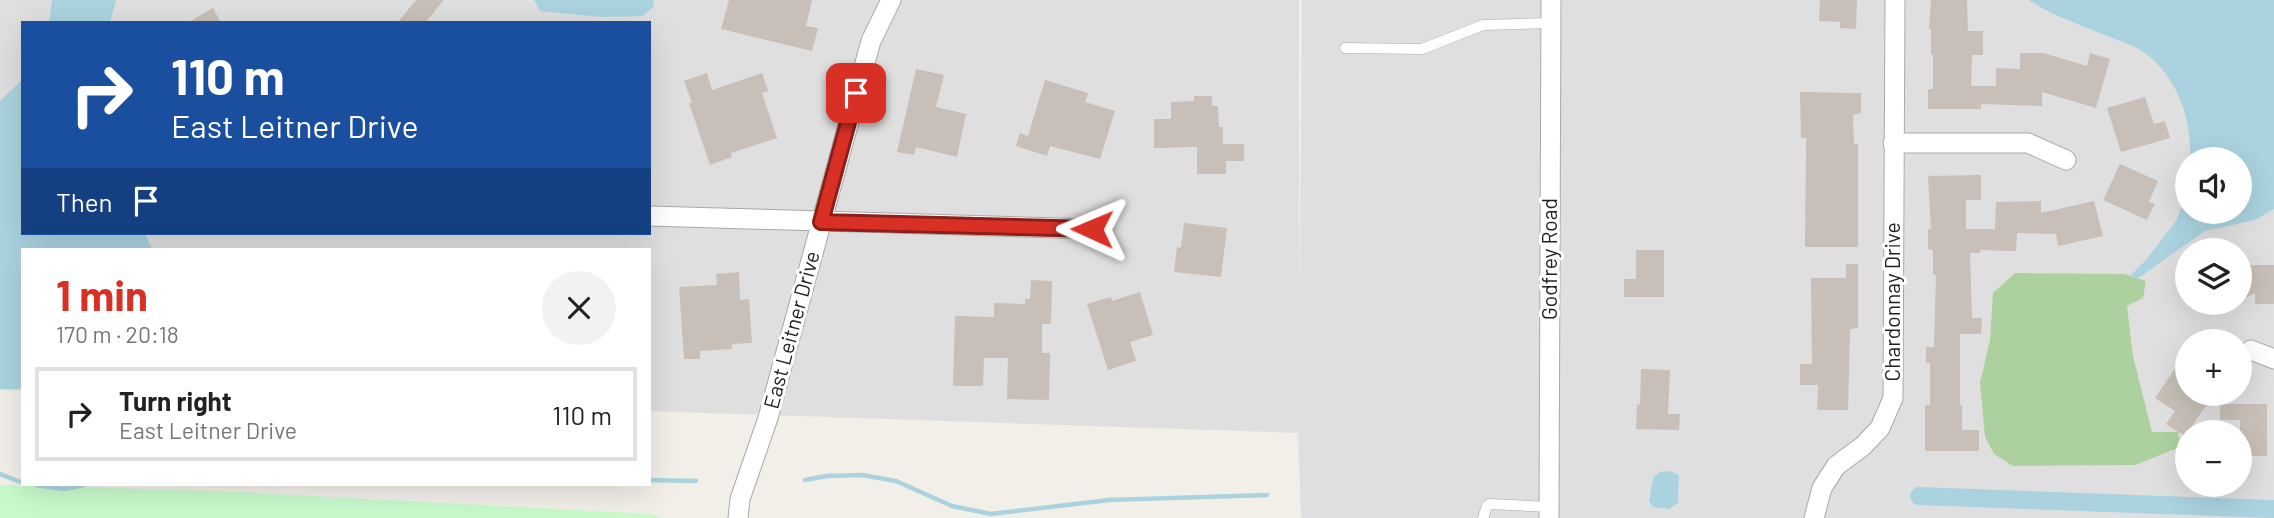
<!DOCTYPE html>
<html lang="en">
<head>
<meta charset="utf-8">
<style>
	:root { --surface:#fff; --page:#f2f2f2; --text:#222; --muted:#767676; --line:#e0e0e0; --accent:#d93025 }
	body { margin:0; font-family:Barlow,sans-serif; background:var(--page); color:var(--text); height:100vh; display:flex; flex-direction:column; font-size:26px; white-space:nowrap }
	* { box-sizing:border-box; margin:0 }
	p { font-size:23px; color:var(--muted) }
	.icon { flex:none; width:38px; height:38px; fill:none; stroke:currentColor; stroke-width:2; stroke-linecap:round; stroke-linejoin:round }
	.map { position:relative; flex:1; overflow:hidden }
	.panel { position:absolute; left:21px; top:248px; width:630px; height:238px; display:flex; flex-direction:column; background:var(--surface); border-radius:0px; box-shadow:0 7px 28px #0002 }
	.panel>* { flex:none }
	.top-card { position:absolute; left:21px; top:21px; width:630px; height:214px; border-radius:0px; box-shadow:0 7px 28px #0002; background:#1a4fa0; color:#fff; overflow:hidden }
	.buttons { position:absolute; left:2175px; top:147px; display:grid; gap:14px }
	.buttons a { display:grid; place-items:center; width:77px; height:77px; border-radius:50%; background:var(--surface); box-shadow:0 7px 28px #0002; font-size:35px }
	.pin { position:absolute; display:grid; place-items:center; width:60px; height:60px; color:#fff; margin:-30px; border-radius:14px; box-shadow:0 4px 10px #0006 }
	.me { position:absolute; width:77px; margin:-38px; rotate:271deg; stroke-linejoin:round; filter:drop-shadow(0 0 5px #0008) }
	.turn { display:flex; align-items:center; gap:24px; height:147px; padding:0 35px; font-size:32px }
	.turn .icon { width:91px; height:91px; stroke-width:2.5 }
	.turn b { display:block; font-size:49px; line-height:60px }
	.then { display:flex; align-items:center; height:66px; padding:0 35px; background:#0003; gap:14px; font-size:26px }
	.round { display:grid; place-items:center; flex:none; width:74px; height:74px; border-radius:37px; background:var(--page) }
	.head { display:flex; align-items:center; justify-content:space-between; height:119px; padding:0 35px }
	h1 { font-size:42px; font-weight:700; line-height:52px; color:var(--accent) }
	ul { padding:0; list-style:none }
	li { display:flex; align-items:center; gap:21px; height:94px; margin:0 14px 10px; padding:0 21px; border:4px solid var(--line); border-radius:0px }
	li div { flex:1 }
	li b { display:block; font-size:26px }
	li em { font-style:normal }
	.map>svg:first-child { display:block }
</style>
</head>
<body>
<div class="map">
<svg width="2274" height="518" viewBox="0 0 2274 518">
	<rect width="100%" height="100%" fill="#f2efe9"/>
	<!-- residential -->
	<path fill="#e0dfdf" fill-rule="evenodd" d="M0,0H1299V309L1302,0H2274V518H1301L1298,433L649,411V250H23V391L0,390ZM23,23H649V233H23ZM2188,159H2240V212H2188ZM2188,250H2240V303H2188ZM2188,341H2240V394H2188ZM2188,432H2240V485H2188Z"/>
	<!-- forest -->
	<path fill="#add19e" d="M2015,273L2124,274L2146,281L2143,298L2127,306L2133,356L2152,432H2178L2180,447L2135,465L2013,466L1994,454L1985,437L1980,383L1990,340L1993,293Z"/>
	<!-- park -->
	<path fill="#c8facc" d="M0,485L242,492L651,514L662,518H0Z"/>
	<!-- water -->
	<path fill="#aad3df" d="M52,0H116L110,23H49Z
		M534,0H654L653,7L643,16L602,17L540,11Z
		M2029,0H2274V209L2255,220L2205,231L2137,279L2131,275L2146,260L2176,221L2187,191L2188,212H2240V159H2190C2192,117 2176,71 2137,48C2129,44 2120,41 2112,38C2084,26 2054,17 2029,0Z
		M23,79V233H145L152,250H23V389H0V101Z
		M1671,471L1679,476L1678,503L1669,509L1653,507L1649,501L1653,478L1660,472Z"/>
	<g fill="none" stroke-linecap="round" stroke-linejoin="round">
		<!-- stream -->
		<path stroke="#aad3df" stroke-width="4.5" d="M0,474L23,483
			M649,480L696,481
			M805,480L827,476L862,475L896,481L952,506L991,514L1109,500L1267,495
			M36,485L64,489L84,485"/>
		<!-- canal -->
		<path stroke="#aad3df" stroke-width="18" d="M1919,496L2273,509"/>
	</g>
	<!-- building -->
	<path fill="#c7bfb8" d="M416,0H444L425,23H397Z
		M729,0H812L806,26L818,28L812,51L721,29Z
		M1820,0H1857L1856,29L1840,28V22L1819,21Z
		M1931,0H1967L1968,31H1983V55H1972L1971,86H1996V68L2020,69V53H2043L2087,66L2090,53L2110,59L2096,108L2042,92V106L1981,104V109H1928V89H1933V55H1931V29H1929Z
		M213,8L221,23H187Z
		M916,69L944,75L936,107L966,114L957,157L916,147L914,155L897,152Z
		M707,73L712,90L762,73L768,91L762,93L777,138L731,153L732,157L710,165L689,103H692L684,81Z
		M1045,80L1088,93L1085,102L1115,111L1100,159L1050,146L1047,156L1016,146L1020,133L1028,136Z
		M1800,92L1861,93V113L1853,115L1854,144H1858V247H1805L1806,138H1801Z
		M1194,96H1212V106H1218L1219,127H1223V144H1244V161H1226V174H1197V147L1154,148V119H1171V102L1194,101Z
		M2145,97L2154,124L2165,121L2170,138L2121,152L2107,108Z
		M2120,164L2158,181L2149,202L2155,204L2147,220L2103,200Z
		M1981,175V200H1966V229H1995L1996,202L2041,201V213L2094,201L2103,236L2058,246L2056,234L2017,233L2016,251L1980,250V253H1970L1972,318H1982L1981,334H1960V405H1962V430H1979V451H1925V405H1930V363H1926V347H1934L1936,275H1933V250L1928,249V229H1931L1928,176Z
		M1184,223L1227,228L1221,277L1174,272L1177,247L1181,248Z
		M1636,250H1664V297H1624V279H1636Z
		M1846,264H1858V328L1850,329L1848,410H1817L1818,385H1800V364H1812L1811,278H1846Z
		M2240,265H2274V304H2255V293L2240,301Z
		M739,272L740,300L749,299L752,343L732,344V349L700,351V359H684L679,287L717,285L716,274Z
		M1031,280L1052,281L1051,324H1042V353H1050L1049,400L1007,399L1008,358H984L983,386H953L955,316L994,317V303L1025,304V299H1030Z
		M1140,292L1153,335L1130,342L1136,361L1108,370L1087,304L1111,297L1112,301Z
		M2178,364L2188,370V394H2214L2185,436L2166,424L2175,411L2155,398Z
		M1641,369L1670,370L1668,414H1680L1679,430L1636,429L1637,404L1640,405Z
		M2220,404H2267V456H2240V420H2220Z"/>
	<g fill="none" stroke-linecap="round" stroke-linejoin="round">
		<!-- lane casing -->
		<g stroke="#a9a9a9" stroke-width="11">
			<path id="lane" d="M1345,48L1422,49L1483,25L1551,23
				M1483,518L1487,506L1490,504L1549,507"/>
		</g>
		<!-- street casing -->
		<g stroke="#a9a9a9" stroke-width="21">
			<path id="street" d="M1893,143H2028L2066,160
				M649,216L1092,229
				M2251,350L2274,359
				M738,518L740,499L768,418L871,41L891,0
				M1549,518L1551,0
				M1814,518L1822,488L1836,466L1863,446L1880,428L1893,398L1895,0"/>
		</g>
		<!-- lane -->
		<use href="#lane" stroke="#fff" stroke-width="10"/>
		<!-- street -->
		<use href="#street" stroke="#fff" stroke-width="19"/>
	</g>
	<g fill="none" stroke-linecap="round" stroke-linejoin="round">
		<!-- route casing -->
		<g stroke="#8d1f18" stroke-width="18">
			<path id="route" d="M856,93L821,222L1092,229"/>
		</g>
		<!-- route -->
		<use href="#route" stroke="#d93025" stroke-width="12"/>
	</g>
	<g text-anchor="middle" stroke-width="6" stroke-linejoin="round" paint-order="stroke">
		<!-- street labels -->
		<g font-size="21" fill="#222" stroke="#fff">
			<text transform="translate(1550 259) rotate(-90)" y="7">Godfrey Road</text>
			<text transform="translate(1893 302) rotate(-90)" y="7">Chardonnay Drive</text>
			<text transform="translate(792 330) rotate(-75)" y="7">East Leitner Drive</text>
		</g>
	</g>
</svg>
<div class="buttons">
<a><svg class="icon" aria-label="sound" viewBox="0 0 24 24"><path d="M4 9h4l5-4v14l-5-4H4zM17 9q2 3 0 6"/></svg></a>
<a><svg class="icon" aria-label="layers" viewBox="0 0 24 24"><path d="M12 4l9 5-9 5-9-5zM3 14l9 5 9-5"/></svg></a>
<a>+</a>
<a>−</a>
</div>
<div class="pin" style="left:856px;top:93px;background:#d93025"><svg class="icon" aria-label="arrive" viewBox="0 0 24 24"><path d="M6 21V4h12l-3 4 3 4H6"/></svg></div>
<svg class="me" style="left:1092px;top:229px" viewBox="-20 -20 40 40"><path d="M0-17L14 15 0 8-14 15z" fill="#d93025" stroke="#fff" stroke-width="4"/></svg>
<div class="top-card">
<div class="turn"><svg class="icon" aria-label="right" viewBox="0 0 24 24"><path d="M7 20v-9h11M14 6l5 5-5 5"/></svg><div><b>110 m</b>East Leitner Drive</div></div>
<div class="then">Then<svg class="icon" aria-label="arrive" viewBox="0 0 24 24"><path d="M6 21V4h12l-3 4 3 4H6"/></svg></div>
</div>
<section class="panel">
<div class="head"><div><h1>1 min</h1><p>170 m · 20:18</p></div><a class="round"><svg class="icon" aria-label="close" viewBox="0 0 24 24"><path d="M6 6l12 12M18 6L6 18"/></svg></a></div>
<ul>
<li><svg class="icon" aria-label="right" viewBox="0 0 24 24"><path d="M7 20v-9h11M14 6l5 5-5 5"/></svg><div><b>Turn right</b><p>East Leitner Drive</p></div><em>110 m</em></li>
</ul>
</section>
</div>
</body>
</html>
